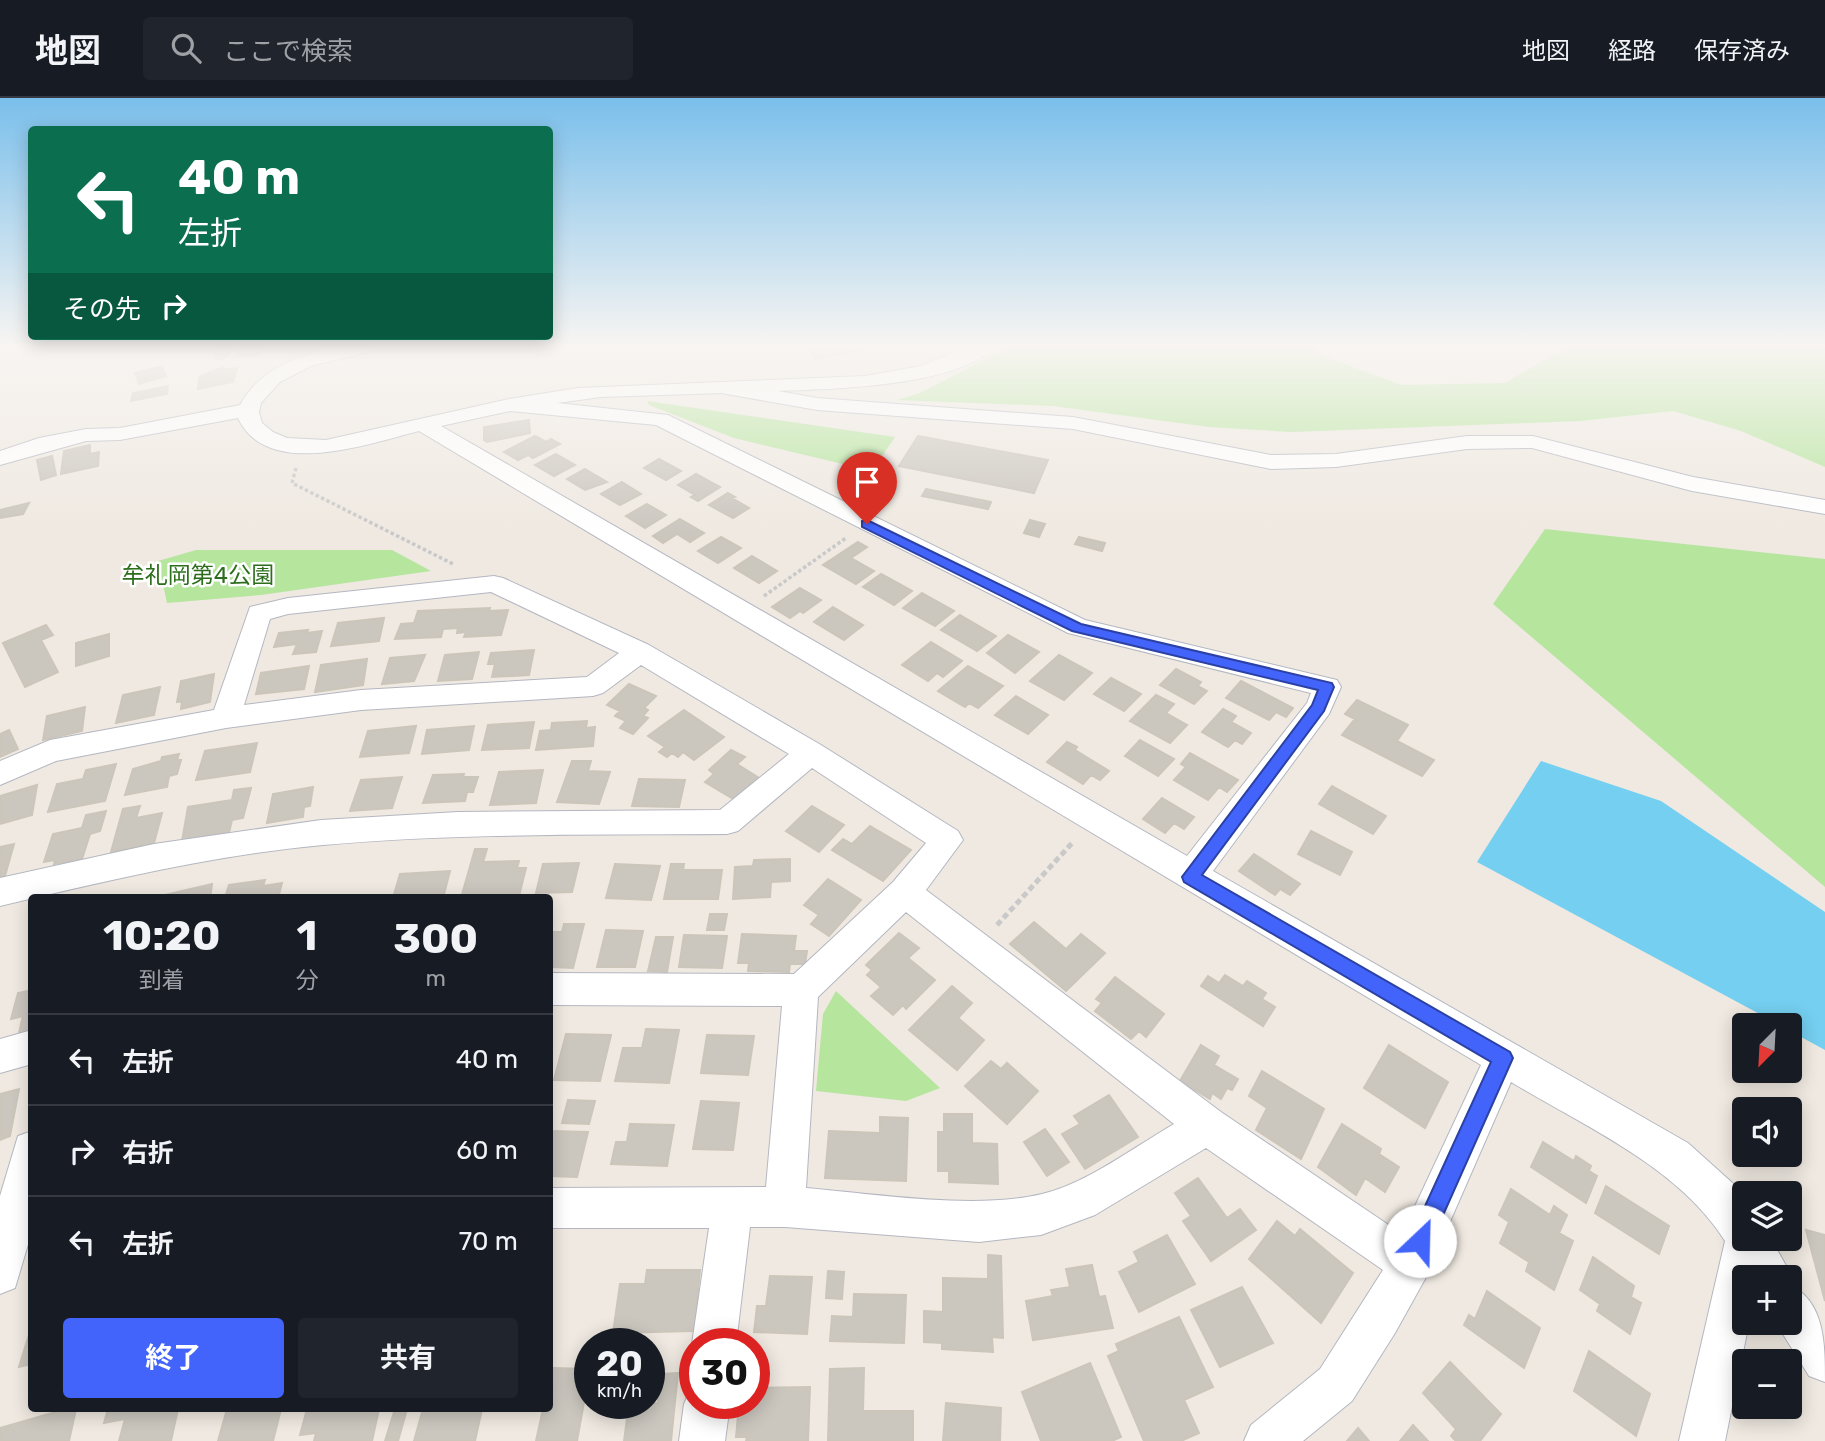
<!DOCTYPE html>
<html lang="ja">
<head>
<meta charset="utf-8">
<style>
	:root { --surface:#171b24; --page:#20242c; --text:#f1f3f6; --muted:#9ea1a6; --line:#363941; --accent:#4264fb }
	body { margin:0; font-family:Rubik,"Noto Sans JP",sans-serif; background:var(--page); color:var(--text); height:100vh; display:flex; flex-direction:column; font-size:26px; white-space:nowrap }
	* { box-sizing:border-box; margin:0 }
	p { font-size:23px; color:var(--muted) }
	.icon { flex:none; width:38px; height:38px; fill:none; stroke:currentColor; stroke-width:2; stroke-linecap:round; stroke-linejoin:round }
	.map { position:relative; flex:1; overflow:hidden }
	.drawer { position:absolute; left:28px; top:796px; width:525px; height:518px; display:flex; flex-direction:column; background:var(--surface); border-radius:7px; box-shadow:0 4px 18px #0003 }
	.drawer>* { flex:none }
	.banner { position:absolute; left:28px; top:28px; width:525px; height:214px; border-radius:7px; box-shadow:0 4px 18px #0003; background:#0b6e4f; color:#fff; overflow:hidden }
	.needle { width:46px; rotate:204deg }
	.controls { position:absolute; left:1732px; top:915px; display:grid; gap:14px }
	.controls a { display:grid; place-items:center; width:70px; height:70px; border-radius:7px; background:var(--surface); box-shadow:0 4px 18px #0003; font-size:35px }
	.speed { position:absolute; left:574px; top:1230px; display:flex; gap:14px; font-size:35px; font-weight:700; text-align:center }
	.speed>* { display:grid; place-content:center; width:91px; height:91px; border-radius:50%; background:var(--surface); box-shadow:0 4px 18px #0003; line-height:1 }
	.speed small { font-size:18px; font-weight:400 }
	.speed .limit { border:10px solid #d22; background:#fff; color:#111 }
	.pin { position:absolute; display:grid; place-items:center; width:60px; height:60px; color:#fff; margin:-72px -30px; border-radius:50% 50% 50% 0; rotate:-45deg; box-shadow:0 0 7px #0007 }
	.pin .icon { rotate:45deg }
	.me { position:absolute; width:77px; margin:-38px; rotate:24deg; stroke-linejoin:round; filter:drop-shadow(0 0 5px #0008) }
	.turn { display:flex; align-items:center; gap:24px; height:147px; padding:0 35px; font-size:32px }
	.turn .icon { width:91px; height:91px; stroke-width:2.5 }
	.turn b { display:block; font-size:49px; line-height:60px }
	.then { display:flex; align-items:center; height:66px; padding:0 35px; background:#0003; gap:14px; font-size:26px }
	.eta { display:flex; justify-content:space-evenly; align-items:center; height:119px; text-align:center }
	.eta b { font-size:42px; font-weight:700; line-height:49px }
	.cta { display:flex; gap:14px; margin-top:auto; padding:14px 35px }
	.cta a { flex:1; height:80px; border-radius:7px; background:var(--accent); color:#fff; font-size:28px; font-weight:700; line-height:80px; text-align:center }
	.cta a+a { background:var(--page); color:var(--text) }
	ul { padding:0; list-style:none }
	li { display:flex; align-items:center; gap:21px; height:91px; padding:0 35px; border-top:2px solid var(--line) }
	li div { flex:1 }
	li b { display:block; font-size:26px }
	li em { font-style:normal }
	header { display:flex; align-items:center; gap:42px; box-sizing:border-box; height:98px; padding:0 35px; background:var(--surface); border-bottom:2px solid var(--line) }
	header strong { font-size:33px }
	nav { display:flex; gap:38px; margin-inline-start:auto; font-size:24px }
	.search { width:490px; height:63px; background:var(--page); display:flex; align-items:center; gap:18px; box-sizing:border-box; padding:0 24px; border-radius:7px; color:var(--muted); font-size:26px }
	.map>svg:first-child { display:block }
</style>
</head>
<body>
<header>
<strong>地図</strong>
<div class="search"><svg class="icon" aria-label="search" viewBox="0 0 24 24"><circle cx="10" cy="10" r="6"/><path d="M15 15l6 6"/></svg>ここで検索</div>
<nav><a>地図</a><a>経路</a><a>保存済み</a></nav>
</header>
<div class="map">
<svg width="1825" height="1343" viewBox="0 0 1825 1343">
	<rect width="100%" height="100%" fill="#efe9e1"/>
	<!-- green -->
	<path fill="#b6e59e" d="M1012,247H1316L1321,257L1401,287L1505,285L1570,247H1825V369L1741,333L1673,313L1580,323L1291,334L1209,329L1053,308L897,302L920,295Z
		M647,303L895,339L872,373L734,340L649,307Z
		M1545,431L1825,461V789L1493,506Z
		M196,452H392L431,473L261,497L167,505L158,463Z
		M836,893L940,990L906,1003L816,993L823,916Z"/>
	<!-- water -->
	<path fill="#75cff0" d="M1541,663L1661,703L1825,814V952L1790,933V928L1780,927L1477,764Z"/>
	<!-- building -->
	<path fill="#cbc7bf" stroke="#cbc5ba" stroke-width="2" d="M806,247H869L871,250L815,261Z
		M242,250H262L256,258H236Z
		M216,252H232L223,261H217L214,254Z
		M162,268L166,278L139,286L135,275Z
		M223,269V272L237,270L233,284L198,291L199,279Z
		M168,288L167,296L131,303L133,295Z
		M529,322L530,335L487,344L484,342V329Z
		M535,338L546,344L551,341L560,346L533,360L528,357L518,362L504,354Z
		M918,338L1048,362L1034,395L899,368Z
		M90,347V356L99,354L98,368L61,376L64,353Z
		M556,356L575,367L554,378L535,367Z
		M52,358L56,377L41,382L37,362Z
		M659,361L681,373L666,382L644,370Z
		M585,371L607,384L585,392L567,381Z
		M696,376L720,389L698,403L691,399L695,397L678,387Z
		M622,384L641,396L620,407L601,396Z
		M926,391L991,404L988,411L922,398Z
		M728,395L735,399L732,400L749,410L733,420L709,407Z
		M29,405L23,416L0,420V412Z
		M647,406L666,417L645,430L626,418Z
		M680,421L704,435L690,444L677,436L663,445L653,438Z
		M1030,422L1045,426L1039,439L1024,435Z
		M721,439L741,450L718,465L698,453Z
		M1079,439L1105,445L1102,453L1075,446Z
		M858,444L867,449L851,460L874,473L856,486L823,467Z
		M752,458L777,473L759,485L734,470Z
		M881,476L912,493L894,507L863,489Z
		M800,490L821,502L803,515L800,513L790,520L772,509Z
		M922,495L954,513L935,528L903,510Z
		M833,509L863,527L844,542L814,524Z
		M490,510L489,513L508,512L501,537L464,539L466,534L457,535L458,530L443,531L441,539L395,541L401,526L414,525L418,513Z
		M960,517L996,538L977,553L941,532Z
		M384,520L379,543L331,548L338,525Z
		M46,527L53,537L41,542L58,574L25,589L3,545Z
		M308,532L307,535L322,533L316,554L293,556L297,546L274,549L279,535Z
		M109,536V558L76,568V545Z
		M1008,537L1039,554L1015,575L987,555Z
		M931,544L962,563L943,579L937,575L928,583L902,567Z
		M534,552L529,577L492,579L495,566H488L491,555Z
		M479,554L472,581L438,583L445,557Z
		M425,557L414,583L382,586L390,560Z
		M1059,557L1092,575L1064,602L1030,583Z
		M367,561L363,587L315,594L321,567Z
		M309,568L304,591L256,596L261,575Z
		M968,568L1003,588L978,610L969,605L965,609L938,593Z
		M1176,571L1201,584L1198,588L1207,593L1194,606L1160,587Z
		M214,576L210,604L181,611L182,603L177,604L181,583Z
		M1111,580L1141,596L1124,613L1094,596Z
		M1241,583L1293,610L1286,619L1276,614L1269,622L1226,600Z
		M629,586L656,598L644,610L648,612L643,618L648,620L633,636L620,630L626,623L615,618L620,613L607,607Z
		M160,589L154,617L116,625L123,597Z
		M1156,597L1174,606L1166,615L1187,627L1170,645L1130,623Z
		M1016,598L1048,617L1028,636L995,617Z
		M1357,602L1408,627L1397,643L1434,662L1422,678L1342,637L1355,621L1345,616Z
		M85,609L82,633L43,642L47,618Z
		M1223,611L1236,618L1231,624L1251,635L1242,646L1235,642L1228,649L1202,634Z
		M684,612L724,639L694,662L683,654L678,659L672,655L667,659L659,654L665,649L648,638Z
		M587,623L586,630L595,629L593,648L536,652L540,633L551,632L552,625Z
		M534,624L529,650L482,652L488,627Z
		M416,628L409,655L360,659L368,633Z
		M474,628L469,652L422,656L427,632Z
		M9,632L18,651L0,659V636Z
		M1140,642L1174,661L1158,678L1125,658Z
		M1067,644L1077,649L1075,652L1109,673L1100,682L1091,677L1083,686L1047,664Z
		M257,645L250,674L196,682L205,653Z
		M731,652L745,659L737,666L759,680L735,702L705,684L714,676L709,672Z
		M1190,655L1238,682L1227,694L1219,689L1208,702L1174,682L1186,669L1181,666Z
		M179,656L177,662H181L177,676L169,678L167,689L125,697L133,671L161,663L162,659Z
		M572,663H591L588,673L610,674L599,706L557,704Z
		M116,666L105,703L48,714L57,686L83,681L86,672Z
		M543,672L536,705L490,707L499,674Z
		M464,676L463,679H478L473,694H467L465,703L423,705L433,677Z
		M402,679L392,710L350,713L361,682Z
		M639,681L685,682L679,709L632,708Z
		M37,687L32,717L0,726V698Z
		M1332,688L1386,718L1373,736L1319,706Z
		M313,689L310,708L304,709L303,719L267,725L273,696Z
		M251,690L243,720L232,722L229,735L182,743L188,709L232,702L234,692Z
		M1162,700L1194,719L1184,731L1174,725L1165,735L1143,721Z
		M140,708L136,720L162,715L154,745L111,754L123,711Z
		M812,708L844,727L819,754L786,733Z
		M106,713L100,733L90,736L82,761L54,766L55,762L44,764L53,736L82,730L86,717Z
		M870,728L911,752L883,783L832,752L843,741L852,746Z
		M1311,733L1352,754L1340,777L1298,756Z
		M14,746L5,778L0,779V749Z
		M475,751H487L483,764L519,763L517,770H526L519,798L461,800Z
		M1254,756L1300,786L1290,797L1280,791L1275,797L1239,773Z
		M790,761V783L771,784L770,799L733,801L735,769L753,768L754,762Z
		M579,765L572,794L536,795L543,766Z
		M615,766L660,768L651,802L606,800Z
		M671,766H684L683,772H722L718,801H664Z
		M450,773L443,800H393L400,776Z
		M828,781L861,802L829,838L811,826L819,817L804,807Z
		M265,782L263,788L282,785L278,800H225L229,787Z
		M212,786L210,800H156V799Z
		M710,816H727L724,832H707Z
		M1034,824L1066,851L1081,836L1105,855L1066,893L1010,846Z
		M564,826H584L573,870L552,869L554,862H550V834H562Z
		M606,832L643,833L635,869H597Z
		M899,835L919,850L908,860L935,882L906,911L903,907L893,917L871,898L881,889L867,877L872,872L866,867Z
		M742,836L796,838L794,853H807L805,866H790L789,874L748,873L749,865H738Z
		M684,837L727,838L722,870L679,869Z
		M656,839H673L667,874L648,873Z
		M1225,877L1243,888L1247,883L1266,895L1262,901L1275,909L1263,928L1201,888L1208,878L1219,885Z
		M1115,879L1164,916L1146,939L1139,933L1131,941L1095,913L1102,905L1096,901Z
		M952,888L972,905L958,920L984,942L957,972L909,932Z
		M32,892V932L19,935L23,918L11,921L18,895Z
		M646,931L679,932L669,985L615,983L623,950H642Z
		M566,936L611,937L600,983L554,982Z
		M707,937L754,938L748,977L701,975Z
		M1201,947L1219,958L1214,967L1238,981L1232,992L1227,990L1221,1001L1212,995L1210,1001L1180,983Z
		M1389,947L1448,984L1425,1030L1364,990Z
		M991,963L1001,971L1007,965L1038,993L1007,1026L965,988Z
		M1262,973L1324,1011L1301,1061L1256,1032L1267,1010L1249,998Z
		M19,991L10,1038L0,1042V996Z
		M1109,997L1138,1039L1085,1071L1062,1036L1080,1026L1074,1018Z
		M568,1002L595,1003L589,1026L562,1025Z
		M701,1003L739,1005L733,1052L693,1051Z
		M944,1016H972V1045L997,1046L998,1086L949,1084V1073H938V1034H944Z
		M880,1019L908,1020L906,1083L825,1080L829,1033L880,1035Z
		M630,1026L674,1027L667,1068L611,1066L616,1044H627Z
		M1342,1026L1381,1051L1379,1056L1399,1069L1385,1094L1365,1080L1356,1097L1318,1069Z
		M1045,1031L1069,1064L1047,1078L1024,1044Z
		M550,1033L588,1034L577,1079L550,1078Z
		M1543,1044L1574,1063L1576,1058L1591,1068L1589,1073L1597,1078L1586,1105L1531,1069Z
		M1198,1080L1227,1120L1240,1111L1256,1132L1211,1163L1183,1123L1191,1118L1175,1095Z
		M1606,1088L1669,1128L1659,1156L1595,1115Z
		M1511,1091L1550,1117L1554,1108L1567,1117L1559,1135L1573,1143L1554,1192L1526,1173L1529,1164L1500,1145L1509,1124L1499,1117Z
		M1277,1123L1295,1138L1300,1131L1353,1175L1321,1225L1249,1161Z
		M1806,1132L1825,1137V1203Z
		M1167,1137L1195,1186L1139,1214L1119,1174L1139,1164L1134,1154Z
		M988,1157L1001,1158L1003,1240L992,1239L993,1254L942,1251V1245L924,1244V1213L943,1214V1180L988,1181Z
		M1593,1159L1634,1188L1631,1199L1641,1205L1630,1236L1597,1213L1600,1206L1580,1192Z
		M1092,1167L1099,1199L1105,1198L1113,1230L1033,1242L1026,1203L1053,1198L1051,1192L1070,1189L1066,1171Z
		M647,1172H700L694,1233L613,1235L620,1186H645Z
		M828,1173L844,1174L842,1201L826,1200Z
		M770,1178L812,1179L807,1236L754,1234L757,1208H766Z
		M1242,1189L1273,1245L1220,1269L1191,1212Z
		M1487,1193L1540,1230L1524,1270L1464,1227L1469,1217L1475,1221Z
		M854,1196L906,1197L904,1245L830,1243L832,1218L853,1219Z
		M1179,1219L1213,1289L1184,1302L1199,1335L1181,1343H1144L1108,1258L1119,1253L1116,1246Z
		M32,1227V1266L19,1269Z
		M1589,1253L1650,1296L1636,1338L1574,1293Z
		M1450,1264L1501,1316L1480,1343H1456L1451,1338L1456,1331L1423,1295Z
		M1090,1265L1121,1339L1112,1343H1041L1022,1294Z
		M551,1270L590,1271L577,1343H536L543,1311H550Z
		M864,1270L863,1313H913V1343H828L830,1271Z
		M678,1275L671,1343H624L629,1306L658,1305L660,1276Z
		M810,1289L808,1343H746L747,1339H736L739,1306H754V1290Z
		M946,1305L1001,1310L1000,1343H943Z
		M66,1311H76L69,1343H0V1330Z
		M108,1311H178L171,1343H119L125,1321L104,1325Z
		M227,1311H281L273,1343H218Z
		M307,1311H379L372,1343H314L316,1335L300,1337Z
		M395,1311H407L398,1343H385Z
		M423,1311H482L475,1343H414Z
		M1413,1327L1428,1343H1400Z
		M1358,1330L1369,1343H1347Z"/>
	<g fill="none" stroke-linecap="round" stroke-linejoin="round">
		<!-- minor casing -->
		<g stroke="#b4b7c1" stroke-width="2">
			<path id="minor" d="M347,247H383L380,251L311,268L280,284L261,305L259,314L262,325L273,334L287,340L326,342L509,301L578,290L865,278L921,268L971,247H995C963,289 827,291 778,293L817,300L1073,319L1271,357L1336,356L1467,338H1533L1693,379L1825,402V416L1692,393L1532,350L1467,351L1336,369L1271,371L1073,331L817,312L721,295L601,299L557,305L668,317L1085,522L1337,582L1341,589L1329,616L1213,773L1688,1045L1738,1090L1745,1100V1141H1771L1793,1180L1790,1187C1825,1204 1825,1246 1825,1284L1809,1278L1776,1225H1790V1180H1745V1225H1749L1725,1343H1679L1725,1143C1679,1069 1584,1028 1511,984L1425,1181L1395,1235L1352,1303L1303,1343H1244L1251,1327L1320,1271L1383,1172L1206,1050L1095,1117L1041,1137L979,1144L785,1129H750L736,1246H695V1253L692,1246L709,1130H550V1090L766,1089L782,908L550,907V875L794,876L893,784L926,745L812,670L738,733L727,736C592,737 457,735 323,747C214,757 106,783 0,808V780L154,746L321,722L458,714L720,712L789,656L641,567L603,595L593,598L361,612L226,630L56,663L0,687V663L50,642L214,612L250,509L288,500L494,478L503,480L649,547L821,647L958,733L963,742L926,792L1221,1014L1402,1136L1481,967L419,333C371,345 267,383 238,320L120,342L86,343L0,367V353L39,340L86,331L120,330L240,307C262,267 304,256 347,247ZM510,313L656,327L1068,535L1311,595L1307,605L1187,758L441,328ZM491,494L619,555L587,579L361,592L244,607L270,521L288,516ZM906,814L1174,1026C1134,1049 1086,1086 1042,1096C975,1112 876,1096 806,1090L818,899Z
				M32,932V966L0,975V941Z
				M32,1033V1133L15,1190L0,1196V1098L18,1038Z
				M695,1288V1306H730L725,1343H679L684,1306L691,1290Z"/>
		</g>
		<!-- path-far1 -->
		<path stroke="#c9c9c9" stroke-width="3.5" stroke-dasharray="3.5 2.5" stroke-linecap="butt" d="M296,370L292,385L455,467
			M764,498L846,440"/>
		<!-- path -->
		<path stroke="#c9c9c9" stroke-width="5" stroke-dasharray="6 3.5" stroke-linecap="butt" d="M997,827L1074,743"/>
		<!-- minor -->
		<use href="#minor" fill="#fff" fill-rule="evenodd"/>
	</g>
	<!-- sky -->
	<linearGradient id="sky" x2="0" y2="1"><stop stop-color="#7abfeb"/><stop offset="0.57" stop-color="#f8f5f2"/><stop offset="1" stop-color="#f8f5f2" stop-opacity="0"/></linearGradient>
	<rect width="1825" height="435" fill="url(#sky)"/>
	<!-- route -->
	<path fill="#4264fb" stroke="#2b41a3" stroke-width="2" d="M867,422L1081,526L1332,585L1334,589L1324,613L1202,777L1510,954L1513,960L1428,1151L1420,1154L1413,1151L1409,1143L1491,964L1184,784L1182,779L1312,607L1318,592L1072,533L862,429V423Z"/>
	<g text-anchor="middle" stroke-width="5" stroke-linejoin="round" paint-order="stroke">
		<!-- park labels -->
		<g font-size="23" fill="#2c6e1b" stroke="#fff">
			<text x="198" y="485">牟礼岡第4公園</text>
		</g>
	</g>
</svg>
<div class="controls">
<a><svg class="needle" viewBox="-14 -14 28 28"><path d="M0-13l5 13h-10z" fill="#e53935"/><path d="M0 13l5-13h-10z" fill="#9ea1a6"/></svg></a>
<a><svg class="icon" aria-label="sound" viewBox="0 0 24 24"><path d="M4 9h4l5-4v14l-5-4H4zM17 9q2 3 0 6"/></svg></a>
<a><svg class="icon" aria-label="layers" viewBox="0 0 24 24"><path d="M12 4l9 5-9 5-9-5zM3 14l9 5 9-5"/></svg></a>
<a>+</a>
<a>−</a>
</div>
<div class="speed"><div>20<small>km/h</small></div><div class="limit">30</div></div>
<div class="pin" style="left:867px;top:426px;background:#d93025"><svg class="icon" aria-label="arrive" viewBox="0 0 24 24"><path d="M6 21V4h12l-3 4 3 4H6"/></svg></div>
<svg class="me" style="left:1420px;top:1143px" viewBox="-20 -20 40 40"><circle r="19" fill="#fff"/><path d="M0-13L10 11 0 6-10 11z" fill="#4264fb"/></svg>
<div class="banner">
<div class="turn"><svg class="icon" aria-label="left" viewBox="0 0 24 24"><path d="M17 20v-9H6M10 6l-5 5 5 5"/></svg><div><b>40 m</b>左折</div></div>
<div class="then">その先<svg class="icon" aria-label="right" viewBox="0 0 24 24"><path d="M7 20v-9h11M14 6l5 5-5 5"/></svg></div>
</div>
<section class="drawer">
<div class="eta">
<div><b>10:20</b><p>到着</p></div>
<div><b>1</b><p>分</p></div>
<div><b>300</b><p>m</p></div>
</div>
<ul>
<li><svg class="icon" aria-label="left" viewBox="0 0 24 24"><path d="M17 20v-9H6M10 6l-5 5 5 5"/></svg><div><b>左折</b></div><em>40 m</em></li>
<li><svg class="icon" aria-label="right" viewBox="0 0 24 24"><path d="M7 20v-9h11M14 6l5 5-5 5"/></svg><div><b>右折</b></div><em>60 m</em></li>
<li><svg class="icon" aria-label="left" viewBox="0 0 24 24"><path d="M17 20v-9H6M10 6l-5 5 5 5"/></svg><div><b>左折</b></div><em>70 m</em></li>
</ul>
<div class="cta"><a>終了</a><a>共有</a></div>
</section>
</div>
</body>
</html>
